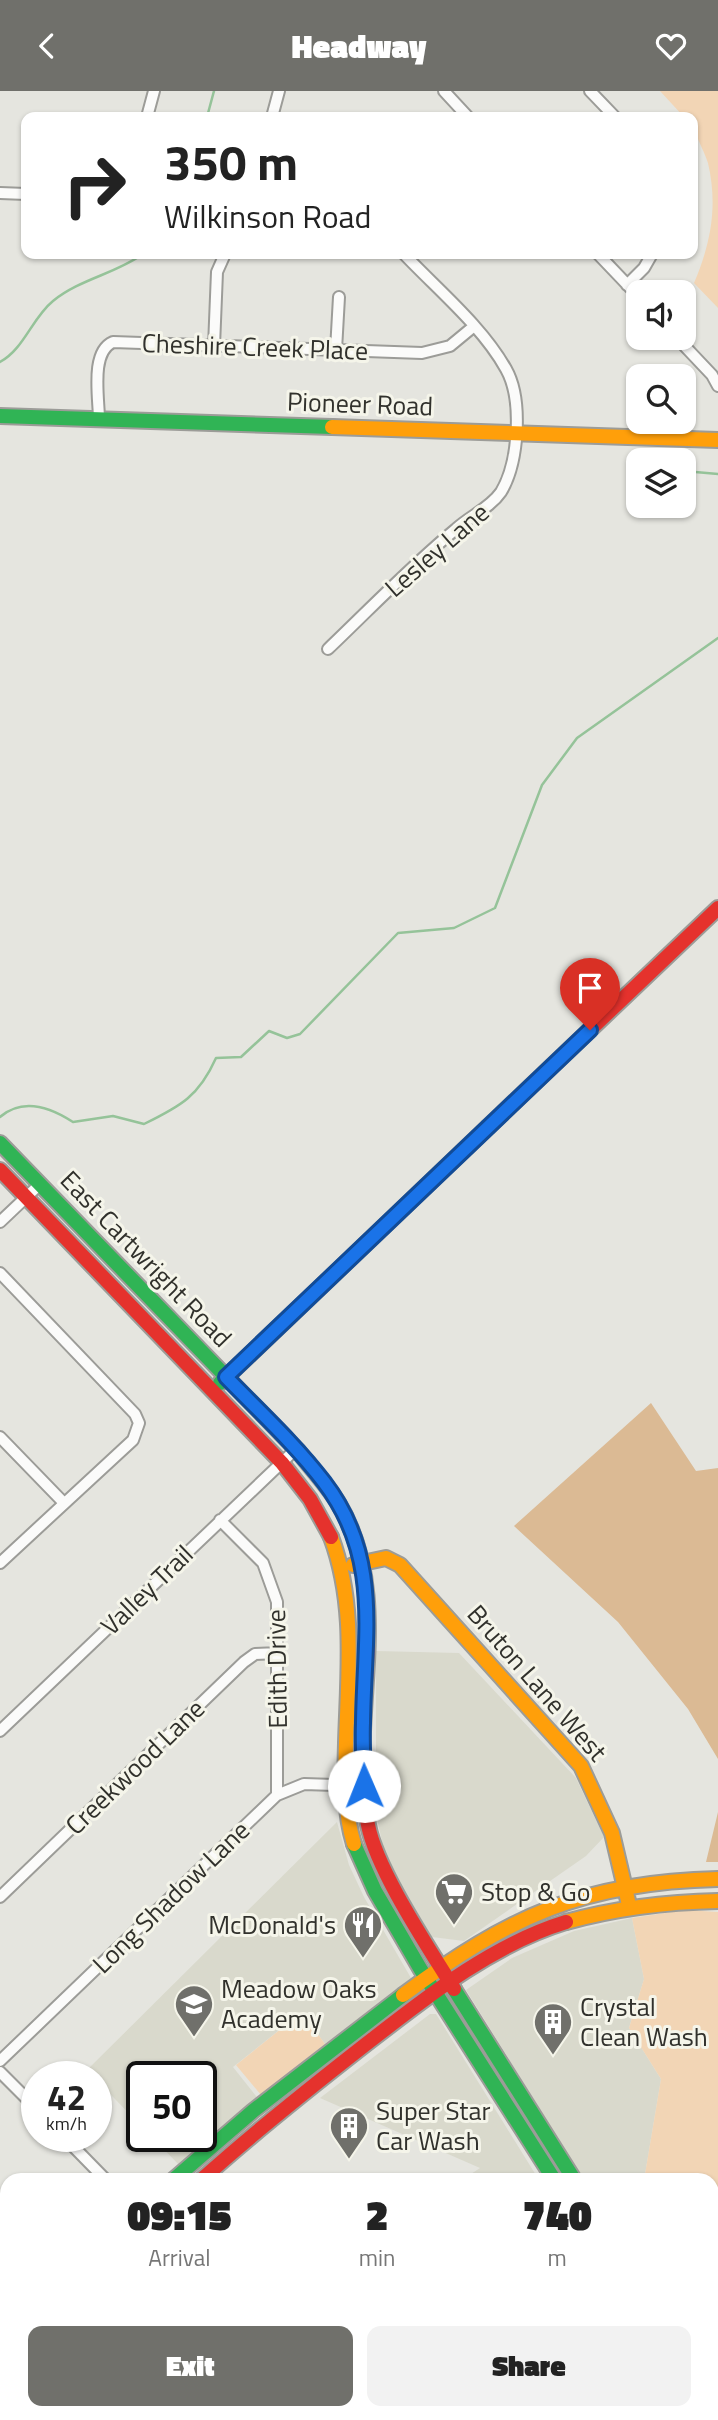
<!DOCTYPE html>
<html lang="en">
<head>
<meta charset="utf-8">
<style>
	:root { --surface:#fff; --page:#f2f2f2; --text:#222; --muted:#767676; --accent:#70706b }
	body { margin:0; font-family:"Titillium Web",sans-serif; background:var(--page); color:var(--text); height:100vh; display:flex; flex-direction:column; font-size:26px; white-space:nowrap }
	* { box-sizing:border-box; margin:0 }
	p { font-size:23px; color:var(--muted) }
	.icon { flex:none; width:38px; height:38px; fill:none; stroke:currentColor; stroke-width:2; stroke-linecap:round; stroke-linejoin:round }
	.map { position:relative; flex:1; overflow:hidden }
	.panel { position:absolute; left:0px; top:2082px; width:719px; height:247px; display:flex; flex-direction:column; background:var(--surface); border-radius:21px 21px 0 0; box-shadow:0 2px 5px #0004 }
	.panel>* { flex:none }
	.guide { position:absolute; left:21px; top:21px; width:677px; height:147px; border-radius:14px; box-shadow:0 2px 5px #0004; background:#fff; color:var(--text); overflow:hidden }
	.buttons { position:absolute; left:626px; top:189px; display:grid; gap:14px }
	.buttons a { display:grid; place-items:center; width:70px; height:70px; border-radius:14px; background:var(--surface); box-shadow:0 2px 5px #0004; font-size:35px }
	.speed { position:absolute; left:21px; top:1970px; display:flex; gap:14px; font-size:35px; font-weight:700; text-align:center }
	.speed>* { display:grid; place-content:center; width:91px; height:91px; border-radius:50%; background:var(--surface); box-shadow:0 2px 5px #0004; line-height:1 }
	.speed small { font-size:18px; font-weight:400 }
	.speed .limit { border:4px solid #111; border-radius:10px; background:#fff; color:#111 }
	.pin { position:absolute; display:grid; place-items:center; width:60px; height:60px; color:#fff; margin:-72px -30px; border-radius:50% 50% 50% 0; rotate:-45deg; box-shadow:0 0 7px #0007 }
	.pin .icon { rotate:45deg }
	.me { position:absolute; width:77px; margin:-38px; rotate:359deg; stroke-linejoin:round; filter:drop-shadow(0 0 5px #0008) }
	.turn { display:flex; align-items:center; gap:24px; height:147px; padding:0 28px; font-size:32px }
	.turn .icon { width:91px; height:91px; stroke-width:2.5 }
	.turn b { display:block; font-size:49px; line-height:60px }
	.eta { display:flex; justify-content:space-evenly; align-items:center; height:119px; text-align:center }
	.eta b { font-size:42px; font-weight:800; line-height:49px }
	.cta { display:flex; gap:14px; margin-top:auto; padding:14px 28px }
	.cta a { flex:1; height:80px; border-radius:14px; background:var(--accent); color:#fff; font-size:28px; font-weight:800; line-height:80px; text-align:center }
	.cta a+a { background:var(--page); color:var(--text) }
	header { display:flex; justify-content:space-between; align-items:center; height:91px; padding:0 28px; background:var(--accent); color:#fff; font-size:32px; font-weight:800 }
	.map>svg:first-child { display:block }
</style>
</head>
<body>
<header><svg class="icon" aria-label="back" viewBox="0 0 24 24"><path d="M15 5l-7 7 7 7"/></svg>Headway<svg class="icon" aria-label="heart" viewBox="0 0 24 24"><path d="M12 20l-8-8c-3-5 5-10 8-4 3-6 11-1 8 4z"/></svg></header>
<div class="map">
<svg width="718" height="2329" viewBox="0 0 718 2329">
	<rect width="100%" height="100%" fill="#e5e5df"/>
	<!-- built -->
	<path fill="#d9d9cc" d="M376,1560L459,1562L576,1687L604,1746L586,1765L464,1850L432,1846L386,1769L376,1723Z
		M337,1731L349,1774L364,1806L411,1887L325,1953L302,1921L233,1976L260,2010L180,2075L152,2046H201V1986H142V2036L87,1979Z
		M632,1827L644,1888L629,1937L661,1988L644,2089H584L466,1899L512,1867L574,1840Z
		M430,1923H436L539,2089H462L480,2077L320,2007Z"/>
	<!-- green -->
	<path fill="#f2d5b5" d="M660,0H718V217L694,192C711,152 718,115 708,72C703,56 693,43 693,26H684Z
		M685,1819L718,1821V2268L712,2262V2090L644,2089L661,1988L629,1937L644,1888L632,1827Z
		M302,1921L325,1953L261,2004L236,1974Z"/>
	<!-- forest -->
	<path fill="#dbba94" d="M651,1312L696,1380L718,1377V1668L688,1618L618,1531L514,1435Z
		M718,1721V1771H706Z"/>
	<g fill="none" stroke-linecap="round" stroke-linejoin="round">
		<!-- stream -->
		<path stroke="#95c399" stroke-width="2.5" d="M207,26L214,0
			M0,271C24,258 32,227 53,210C80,188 115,183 143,163
			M684,380L718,383
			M0,1026C23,1006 50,1016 73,1031L113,1025L144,1033C181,1015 199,1005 216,967L241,966L269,940L287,947L300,943L398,842L454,837L495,817L542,694L577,647L718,547
			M488,2322L493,2329"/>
		<!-- street casing -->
		<g stroke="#9c9c98" stroke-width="14">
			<path id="street" d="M444,0L468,26
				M590,0L615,26
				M147,26L154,0
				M272,26L279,0
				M0,102L26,103
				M598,163L639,206
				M627,194L644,177L652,163
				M677,247L712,284L718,295
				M214,255L217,181L225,163
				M336,259L339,206
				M99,329C99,307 90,261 113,251L422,262L450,255L473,236
				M328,558C370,518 411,475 456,438C470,425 490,417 501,401C519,371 523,308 506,278C482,235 437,198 404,163
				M0,1131L40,1093
				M0,1182L135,1323L139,1332L133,1349L0,1472
				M0,1346L64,1412
				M220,1429L263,1472L277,1511V1704
				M0,1640L296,1358
				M0,1806L244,1571L255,1563L279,1562
				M0,1970L277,1704L304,1693L364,1695
				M0,1981L37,2018
				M64,2046L107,2090"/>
		</g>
		<!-- fast casing -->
		<g stroke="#9c9c98" stroke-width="18">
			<path id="fast" d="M0,325L332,336
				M0,1052L298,1360
				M220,1292L488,1036
				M354,1753L375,1800L421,1879L555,2090
				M454,1898L575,2090
				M172,2090L253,2020L403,1904
				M0,2286L7,2279"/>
		</g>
		<!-- slow casing -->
		<g stroke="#9c9c98" stroke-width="18">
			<path id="slow" d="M332,336L718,349
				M331,1446C356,1513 348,1582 346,1652C345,1686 344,1721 354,1753
				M353,1474L386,1467L400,1474L581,1675L612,1742L629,1814
				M566,1831C617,1817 665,1811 718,1810
				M403,1904C509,1825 584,1791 718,1788
				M0,2261L7,2254
				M712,2298L718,2303"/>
		</g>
		<!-- jam casing -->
		<g stroke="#9c9c98" stroke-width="18">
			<path id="jam" d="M488,1036L718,817
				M0,1079L282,1372L310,1408L331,1446
				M298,1360C311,1377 326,1393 337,1410C398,1509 346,1628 368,1734C377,1780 429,1857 454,1898
				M200,2090C252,2043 306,2000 361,1957C423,1909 490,1854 566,1831
				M712,2273L718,2278"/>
		</g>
		<!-- street -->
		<use href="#street" stroke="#fbfbfa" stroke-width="10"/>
		<!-- fast -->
		<use href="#fast" stroke="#30b455" stroke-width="14"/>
		<!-- slow -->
		<use href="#slow" stroke="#ff9f0a" stroke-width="14"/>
		<!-- jam -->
		<use href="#jam" stroke="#e5322d" stroke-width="14"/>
	</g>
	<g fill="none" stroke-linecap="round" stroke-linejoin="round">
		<!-- route casing -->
		<g stroke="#114b97" stroke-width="18">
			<path id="route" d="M364,1695C364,1674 362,1653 363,1632C364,1544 382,1467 324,1391C295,1353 259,1320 226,1286L590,939"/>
		</g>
		<!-- route -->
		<use href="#route" stroke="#1a73e8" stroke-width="12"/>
	</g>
	<!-- icons -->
	<defs>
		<g id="supermarket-pin" transform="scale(2.0125)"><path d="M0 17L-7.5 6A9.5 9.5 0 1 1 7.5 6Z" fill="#70706b" stroke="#f5f5ea"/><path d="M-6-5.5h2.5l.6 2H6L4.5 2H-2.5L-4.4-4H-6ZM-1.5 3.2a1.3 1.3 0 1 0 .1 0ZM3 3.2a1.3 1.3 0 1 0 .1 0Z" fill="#fff"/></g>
		<g id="restaurant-pin" transform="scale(2.0125)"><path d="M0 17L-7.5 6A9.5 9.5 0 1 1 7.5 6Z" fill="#70706b" stroke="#f5f5ea"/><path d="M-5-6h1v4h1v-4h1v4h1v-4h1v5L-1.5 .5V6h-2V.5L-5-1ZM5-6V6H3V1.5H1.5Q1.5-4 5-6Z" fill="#fff"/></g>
		<g id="school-pin" transform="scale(2.0125)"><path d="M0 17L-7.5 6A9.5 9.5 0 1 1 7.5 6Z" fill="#70706b" stroke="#f5f5ea"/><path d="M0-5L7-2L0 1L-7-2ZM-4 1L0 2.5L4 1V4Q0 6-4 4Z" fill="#fff"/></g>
		<g id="building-pin" transform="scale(2.0125)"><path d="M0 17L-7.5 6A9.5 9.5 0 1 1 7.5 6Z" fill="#70706b" stroke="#f5f5ea"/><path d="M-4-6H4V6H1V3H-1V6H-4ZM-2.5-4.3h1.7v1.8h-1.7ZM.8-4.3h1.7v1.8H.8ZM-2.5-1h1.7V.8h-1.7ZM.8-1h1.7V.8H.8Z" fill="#fff"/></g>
	</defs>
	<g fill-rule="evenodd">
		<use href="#supermarket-pin" x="454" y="1801"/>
		<use href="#restaurant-pin" x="363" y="1834"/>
		<use href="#school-pin" x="194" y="1913"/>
		<use href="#building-pin" x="553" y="1931"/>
		<use href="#building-pin" x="349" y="2035"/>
	</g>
	<g text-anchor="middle" stroke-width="6" stroke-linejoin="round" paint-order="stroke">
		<!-- street labels -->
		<g font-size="26" fill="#31312c" stroke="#f5f5ea">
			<text transform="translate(255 256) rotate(2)" y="9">Cheshire Creek Place</text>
			<text transform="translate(360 313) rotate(2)" y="9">Pioneer Road</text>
			<text transform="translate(437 459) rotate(-41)" y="9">Lesley Lane</text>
			<text transform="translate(146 1168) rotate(46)" y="9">East Cartwright Road</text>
			<text transform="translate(147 1499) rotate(-44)" y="9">Valley Trail</text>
			<text transform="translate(277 1578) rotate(-91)" y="9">Edith Drive</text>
			<text transform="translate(537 1592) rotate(49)" y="9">Bruton Lane West</text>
			<text transform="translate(135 1676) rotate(-44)" y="9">Creekwood Lane</text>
			<text transform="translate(171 1806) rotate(-44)" y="9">Long Shadow Lane</text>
		</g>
		<!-- poi labels -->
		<g font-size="26" fill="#31312c" stroke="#f5f5ea" text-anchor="start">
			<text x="481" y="1810">Stop &amp; Go</text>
			<text x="336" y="1843" text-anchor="end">McDonald's</text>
			<text x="221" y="1907">Meadow Oaks<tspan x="221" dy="30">Academy</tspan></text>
			<text x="580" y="1925">Crystal<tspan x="580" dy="30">Clean Wash</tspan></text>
			<text x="376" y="2029">Super Star<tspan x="376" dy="30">Car Wash</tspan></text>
		</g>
	</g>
</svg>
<div class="buttons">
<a><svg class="icon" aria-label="sound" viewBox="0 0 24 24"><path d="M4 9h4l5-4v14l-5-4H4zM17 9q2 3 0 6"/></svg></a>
<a><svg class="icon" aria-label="search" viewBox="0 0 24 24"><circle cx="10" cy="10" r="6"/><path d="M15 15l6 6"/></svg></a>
<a><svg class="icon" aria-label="layers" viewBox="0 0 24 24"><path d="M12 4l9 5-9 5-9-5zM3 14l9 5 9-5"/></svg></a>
</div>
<div class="speed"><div>42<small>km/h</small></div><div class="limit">50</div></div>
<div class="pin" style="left:590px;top:939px;background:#d93025"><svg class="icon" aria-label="arrive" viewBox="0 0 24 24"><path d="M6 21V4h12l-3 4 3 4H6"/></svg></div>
<svg class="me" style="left:364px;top:1695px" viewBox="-20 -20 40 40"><circle r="19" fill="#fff"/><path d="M0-13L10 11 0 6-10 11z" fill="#1a73e8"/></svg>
<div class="guide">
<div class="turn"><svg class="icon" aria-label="right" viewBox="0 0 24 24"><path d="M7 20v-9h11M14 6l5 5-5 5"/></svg><div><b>350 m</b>Wilkinson Road</div></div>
</div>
<section class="panel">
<div class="eta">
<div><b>09:15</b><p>Arrival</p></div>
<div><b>2</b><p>min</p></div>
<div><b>740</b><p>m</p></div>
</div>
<div class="cta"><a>Exit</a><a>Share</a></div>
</section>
</div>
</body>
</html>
